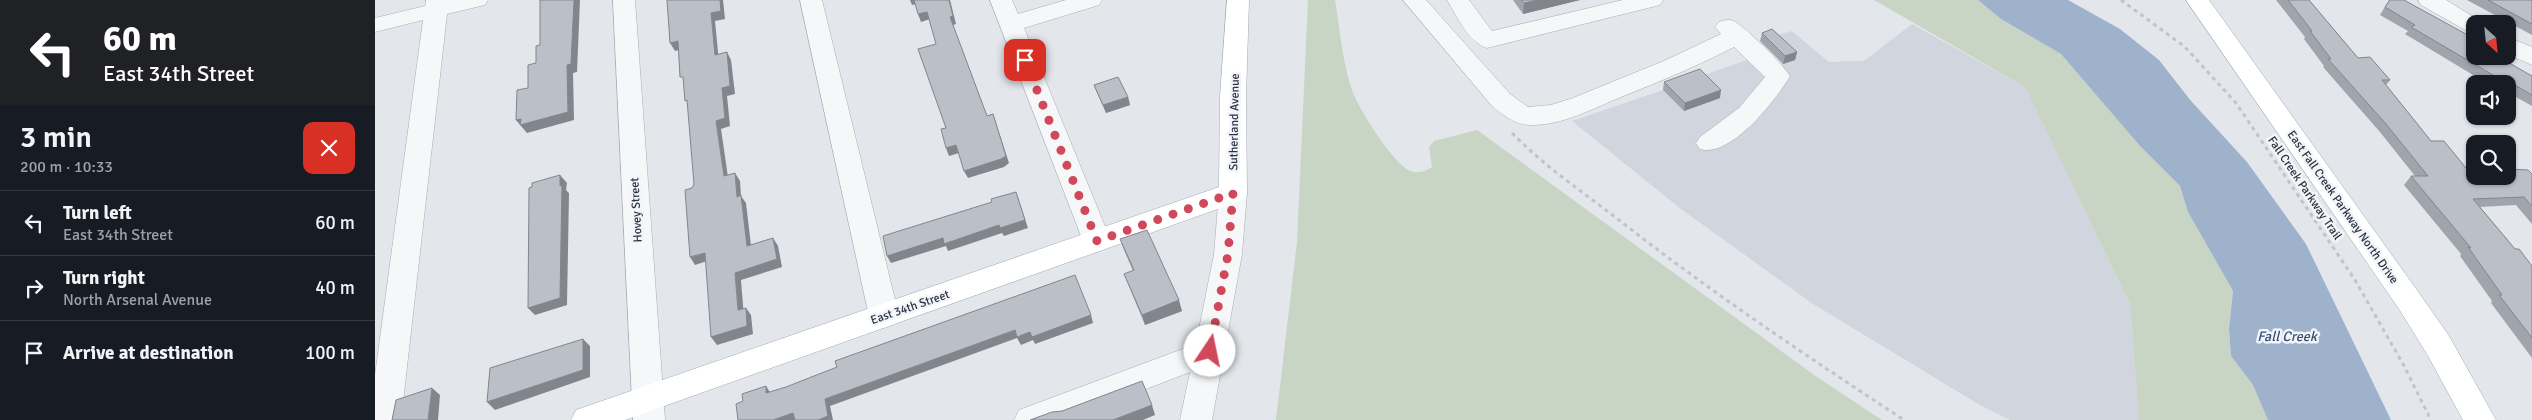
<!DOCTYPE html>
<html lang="en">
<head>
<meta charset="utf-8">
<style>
	:root { --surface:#171b24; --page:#242831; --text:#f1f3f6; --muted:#9ea1a6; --line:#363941 }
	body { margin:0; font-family:Signika,sans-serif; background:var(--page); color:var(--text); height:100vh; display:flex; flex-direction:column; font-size:19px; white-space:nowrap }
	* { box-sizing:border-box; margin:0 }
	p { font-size:16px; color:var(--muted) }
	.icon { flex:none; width:28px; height:28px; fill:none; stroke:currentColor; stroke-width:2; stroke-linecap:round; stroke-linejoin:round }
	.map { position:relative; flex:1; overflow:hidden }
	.details { display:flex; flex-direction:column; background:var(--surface); width:375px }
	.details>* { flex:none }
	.hud { background:#202124; color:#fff; overflow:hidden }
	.needle { width:32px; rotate:153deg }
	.buttons { position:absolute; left:2091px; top:15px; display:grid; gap:10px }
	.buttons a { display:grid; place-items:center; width:50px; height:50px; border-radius:10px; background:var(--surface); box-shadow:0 1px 4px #0004; font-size:25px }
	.pin { position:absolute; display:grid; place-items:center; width:42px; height:42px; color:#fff; margin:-21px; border-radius:10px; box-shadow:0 2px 8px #0006 }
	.me { position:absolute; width:55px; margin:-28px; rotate:11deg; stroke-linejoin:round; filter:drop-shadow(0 0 4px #0008) }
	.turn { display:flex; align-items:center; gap:18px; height:105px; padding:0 20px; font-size:22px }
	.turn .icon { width:65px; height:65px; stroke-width:2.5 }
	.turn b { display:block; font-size:35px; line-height:42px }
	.round { display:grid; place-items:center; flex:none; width:52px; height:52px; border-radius:10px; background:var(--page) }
	.summary { display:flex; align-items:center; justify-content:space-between; height:85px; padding:0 20px }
	h1 { font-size:30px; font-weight:600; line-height:38px }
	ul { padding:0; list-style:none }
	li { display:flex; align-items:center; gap:15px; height:65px; padding:0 20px; border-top:1px solid var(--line) }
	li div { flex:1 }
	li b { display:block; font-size:19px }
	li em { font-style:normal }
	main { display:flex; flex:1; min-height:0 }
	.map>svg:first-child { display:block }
</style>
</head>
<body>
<main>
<section class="details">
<div class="hud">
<div class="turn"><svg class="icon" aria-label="left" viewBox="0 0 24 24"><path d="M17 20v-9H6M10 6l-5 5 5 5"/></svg><div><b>60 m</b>East 34th Street</div></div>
</div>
<div class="summary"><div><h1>3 min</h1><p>200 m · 10:33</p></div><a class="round" style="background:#d93025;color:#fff"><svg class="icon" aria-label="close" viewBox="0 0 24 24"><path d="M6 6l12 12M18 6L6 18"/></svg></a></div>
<ul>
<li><svg class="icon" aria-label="left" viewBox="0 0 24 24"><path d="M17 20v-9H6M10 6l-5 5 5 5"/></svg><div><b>Turn left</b><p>East 34th Street</p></div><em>60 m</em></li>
<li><svg class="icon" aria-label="right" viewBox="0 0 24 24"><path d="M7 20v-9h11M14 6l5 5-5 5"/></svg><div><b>Turn right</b><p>North Arsenal Avenue</p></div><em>40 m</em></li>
<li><svg class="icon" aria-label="arrive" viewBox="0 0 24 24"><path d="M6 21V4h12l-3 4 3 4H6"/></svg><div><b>Arrive at destination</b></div><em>100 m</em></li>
</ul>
</section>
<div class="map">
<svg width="2157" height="420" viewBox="0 0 2157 420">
	<rect width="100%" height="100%" fill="#e3e6eb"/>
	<!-- built -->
	<path fill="#d1d5dd" d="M1537,24L1650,87L1755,304L1764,420H1635L1605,405L1438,304L1306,209L1197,121L1288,90L1309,111L1344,98L1324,77L1389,54L1402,66L1420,60L1395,37L1417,31L1454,62L1489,61Z"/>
	<!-- green -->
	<path fill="#c8d5c4" d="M933,0H960C965,29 967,59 976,87C981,106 1018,163 1035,171C1043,174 1051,171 1057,167L1054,147L1059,141L1102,130L1442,377L1507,420H901L922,242Z
		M1499,0H1603L1626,19L1686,54L1765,146L1805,186L1813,212L1858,291L1854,329L1856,356L1878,385L1893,420H1764L1755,304L1650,87Z"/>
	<!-- water -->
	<path fill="#9eb2cb" d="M1603,0H1693L1745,29L1784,60L1816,101L1872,162L1931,244L2016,420H1893L1878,385L1856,356L1854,329L1858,291L1813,212L1805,186L1765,146L1686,54L1626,19Z"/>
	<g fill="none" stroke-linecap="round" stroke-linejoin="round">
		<!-- minor casing -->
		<g stroke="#a8adb5" stroke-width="1">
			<path id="minor" d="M51,0H113L110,5L72,14L26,420H0V375L48,20L0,32V18L50,6Z
				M238,0H260L290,420H258Z
				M425,0H447L524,316L520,324L509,328L498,324L494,316Z
				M615,0H637L643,14L691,0H727L724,5L649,28L736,241L732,248L722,252L712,248L708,241Z
				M1028,0H1051L1135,94L1153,107L1176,105L1198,98L1291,60L1346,34L1340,27L1344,22C1349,20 1354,19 1359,21C1369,26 1409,65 1415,76C1401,100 1356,158 1325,149L1321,143L1325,137L1364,108L1390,77L1359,47C1322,66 1284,82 1246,97C1217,109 1186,126 1154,125C1139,124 1128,115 1117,106Z
				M1072,0H1094L1117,31L1248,0H1288L1285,5L1112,48C1093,42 1082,16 1072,0Z
				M2043,0H2071L2110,24H2100V33L2092,31L2046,5Z
				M2132,37L2157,47V65L2132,54Z
				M858,183L868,186L872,193L867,254L837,420H805L815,372L691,420H639L644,410L821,344L839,254L844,193L848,186Z"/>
		</g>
		<!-- major casing -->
		<g stroke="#a2aab7" stroke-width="1">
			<path id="major" d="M852,0H874L871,96L872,193L868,200L250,420H196L201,410L844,187L845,96Z
				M1811,0H1834L2044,293L2074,336L2121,420H2088L2052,354L2024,309Z"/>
		</g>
		<!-- path -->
		<path stroke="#c1c4ca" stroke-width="3" stroke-dasharray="4 4" stroke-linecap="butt" d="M1746,0L1810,47L1861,103L1980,280L2028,364L2056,420
			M1137,133C1168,165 1205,190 1240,217C1333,290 1430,355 1529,420"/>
		<!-- minor -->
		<use href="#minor" fill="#f6f7f9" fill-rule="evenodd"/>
		<!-- major -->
		<use href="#major" fill="#fff" fill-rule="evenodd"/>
	</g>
	<!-- wall -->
	<path fill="#a0a4ac" d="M1138,0H1205L1148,14Z
		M1901,0H1934L1983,58L2015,80L2011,85L2056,141L2091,168L2157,174V224L2141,205L2105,207L2140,249L2157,266V358L2116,303L2117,301L2085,256L2086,254L2029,185L2036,176H2040L2005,132L1948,67L1949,66L1929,39L1930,37Z
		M2014,0H2029L2100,56L2157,76V106L2132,92V84H2113L2030,34L2033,31L2005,15Z
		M2092,0H2157V35Z
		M1387,33L1422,52L1420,60L1408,64L1385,41Z
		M1289,82L1345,98L1309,111L1288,90Z
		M719,85L753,97L755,105L731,113L722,93Z
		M745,239L807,311L770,325L753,284L749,274L758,271L749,250Z"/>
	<!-- shaded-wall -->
	<path fill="#82868c" d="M199,0H205L202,72L198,73L199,120L152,133L141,120L192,65Z
		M345,0H348L350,19L340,21L344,63L340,55L336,13Z
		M535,0H539L541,4L537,5Z
		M574,0H575L581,24L578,25L575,17Z
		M1163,0H1205L1148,14L1149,3Z
		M552,12L555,19L546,22L543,14Z
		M303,41L308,49L300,51L295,43Z
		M352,52L356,60L360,94L352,96L355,126L346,129L354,184L349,176L341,121L347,88Z
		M1422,52L1420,60L1408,64L1410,56Z
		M1346,90L1345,98L1309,111L1310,103Z
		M753,97L755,105L731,113L728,105Z
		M618,114L634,163L629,167L593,178L589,171Z
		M581,145L584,153L574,156L571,148Z
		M360,173L365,181L366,196L371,203L377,254L372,246L362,197Z
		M185,175L192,183L191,190L194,193L192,305L160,315L153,308L185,186Z
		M641,192L653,228L629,236L627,233L573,251L571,246L516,263L512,256Z
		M398,238L403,246L407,267L366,280L369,318L363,310L360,273Z
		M330,253L335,260L320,265L315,257Z
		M804,300L807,311L770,325L767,315Z
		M371,308L376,315L378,334L342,345L336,337Z
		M716,315L718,323L660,344L658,340L646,345L642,338L455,406L458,420H443L450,399L640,330L655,332Z
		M208,339L215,346V377L120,410L112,402Z
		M391,386L396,394L391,393Z
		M57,388L65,395L63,420H53Z
		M777,405L780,415L768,420H738Z
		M418,413L424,420H398Z"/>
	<!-- building -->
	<path fill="#babfc8" stroke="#82868c" d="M165,0H199L196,64L192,65L193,112L145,125L146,119L141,120L142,90L153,88V65L161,63V46L165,45Z
		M292,0H345L346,11L336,13L340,55L352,52L355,86L347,88L350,118L341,121L349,176L360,173L362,197L366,195L372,246L398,238L402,259L360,273L363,310L371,308L372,326L336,337L330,253L315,257L310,190L317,188L319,184L312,100L310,101L308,77H305L303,41L295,43Z
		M539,0H574L578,16L575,17L612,116L618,114L631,156L626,159L589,171L581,145L571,148L566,129L571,128L543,49L561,44L552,12L543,14Z
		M1146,0H1163L1149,3Z
		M1913,0H1934L1983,58L1995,57L2015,80H2007L2056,141H2069L2091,168H2100V176H2132V169L2153,170L2157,174V206L2149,197L2098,199L2140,249H2144L2157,266V338L2124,295H2127L2093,247L2096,248L2036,176H2053L2011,124L1953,59H1956L1935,31H1937Z
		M2015,0H2029L2100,39V56H2122L2157,76V95L2138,84L2135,85L2036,27L2040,25L2010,7Z
		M2113,0H2157V24Z
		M1397,29L1422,52L1410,56L1387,33Z
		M1325,69L1346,90L1310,103L1289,82Z
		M743,77L753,97L728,105L719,85Z
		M185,175V186L187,185L185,298L153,308L154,188L157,187V183Z
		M641,192L650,220L625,228L624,225L569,244L568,238L512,256L508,236L617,202L616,199Z
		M772,230L804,300L767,315L749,274L759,270L745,239Z
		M700,275L716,315L657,337L655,332L642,337L640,330L450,399L453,416L443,420H420L418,413L398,420H363L361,404L368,401L367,394L391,386V393L411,387L462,367L460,361Z
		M208,339V370L112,402L115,368Z
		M767,381L777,405L738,420H655L677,412L687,411Z
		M57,388L53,420H17L21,400Z"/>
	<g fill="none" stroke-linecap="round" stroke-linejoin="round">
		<!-- route -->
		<path stroke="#cf495a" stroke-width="9" stroke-dasharray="0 16.2" d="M650,60L722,241L858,193L853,254L835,351"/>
	</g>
	<g text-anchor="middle" stroke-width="5" stroke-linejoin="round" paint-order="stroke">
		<!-- street labels -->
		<g font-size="12" fill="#2b3343" stroke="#f3f5f8">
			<text transform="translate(859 122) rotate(-89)" y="4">Sutherland Avenue</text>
			<text transform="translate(1930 188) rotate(56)" y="4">Fall Creek Parkway Trail</text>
			<text transform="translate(1968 207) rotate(55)" y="4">East Fall Creek Parkway North Drive</text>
			<text transform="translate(261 210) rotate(-93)" y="4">Hovey Street</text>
			<text transform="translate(535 307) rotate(-19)" y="4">East 34th Street</text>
		</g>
		<!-- water labels -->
		<g font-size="14" font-style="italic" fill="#345077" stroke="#f3f5f8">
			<text x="1912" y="341">Fall Creek</text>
		</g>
	</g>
</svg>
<div class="buttons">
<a><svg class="needle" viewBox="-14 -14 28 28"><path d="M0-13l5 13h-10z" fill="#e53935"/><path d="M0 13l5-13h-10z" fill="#9ea1a6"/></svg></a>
<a><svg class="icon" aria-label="sound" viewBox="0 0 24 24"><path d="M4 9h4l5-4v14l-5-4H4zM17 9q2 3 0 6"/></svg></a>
<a><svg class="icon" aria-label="search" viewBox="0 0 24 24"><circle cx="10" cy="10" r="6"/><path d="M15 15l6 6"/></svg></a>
</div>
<div class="pin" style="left:650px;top:60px;background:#d93025"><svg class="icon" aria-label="arrive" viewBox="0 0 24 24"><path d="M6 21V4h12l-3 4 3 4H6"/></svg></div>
<svg class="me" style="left:835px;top:351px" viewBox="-20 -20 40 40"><circle r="19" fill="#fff"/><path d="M0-13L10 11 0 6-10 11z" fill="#cf495a"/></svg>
</div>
</main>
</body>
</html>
